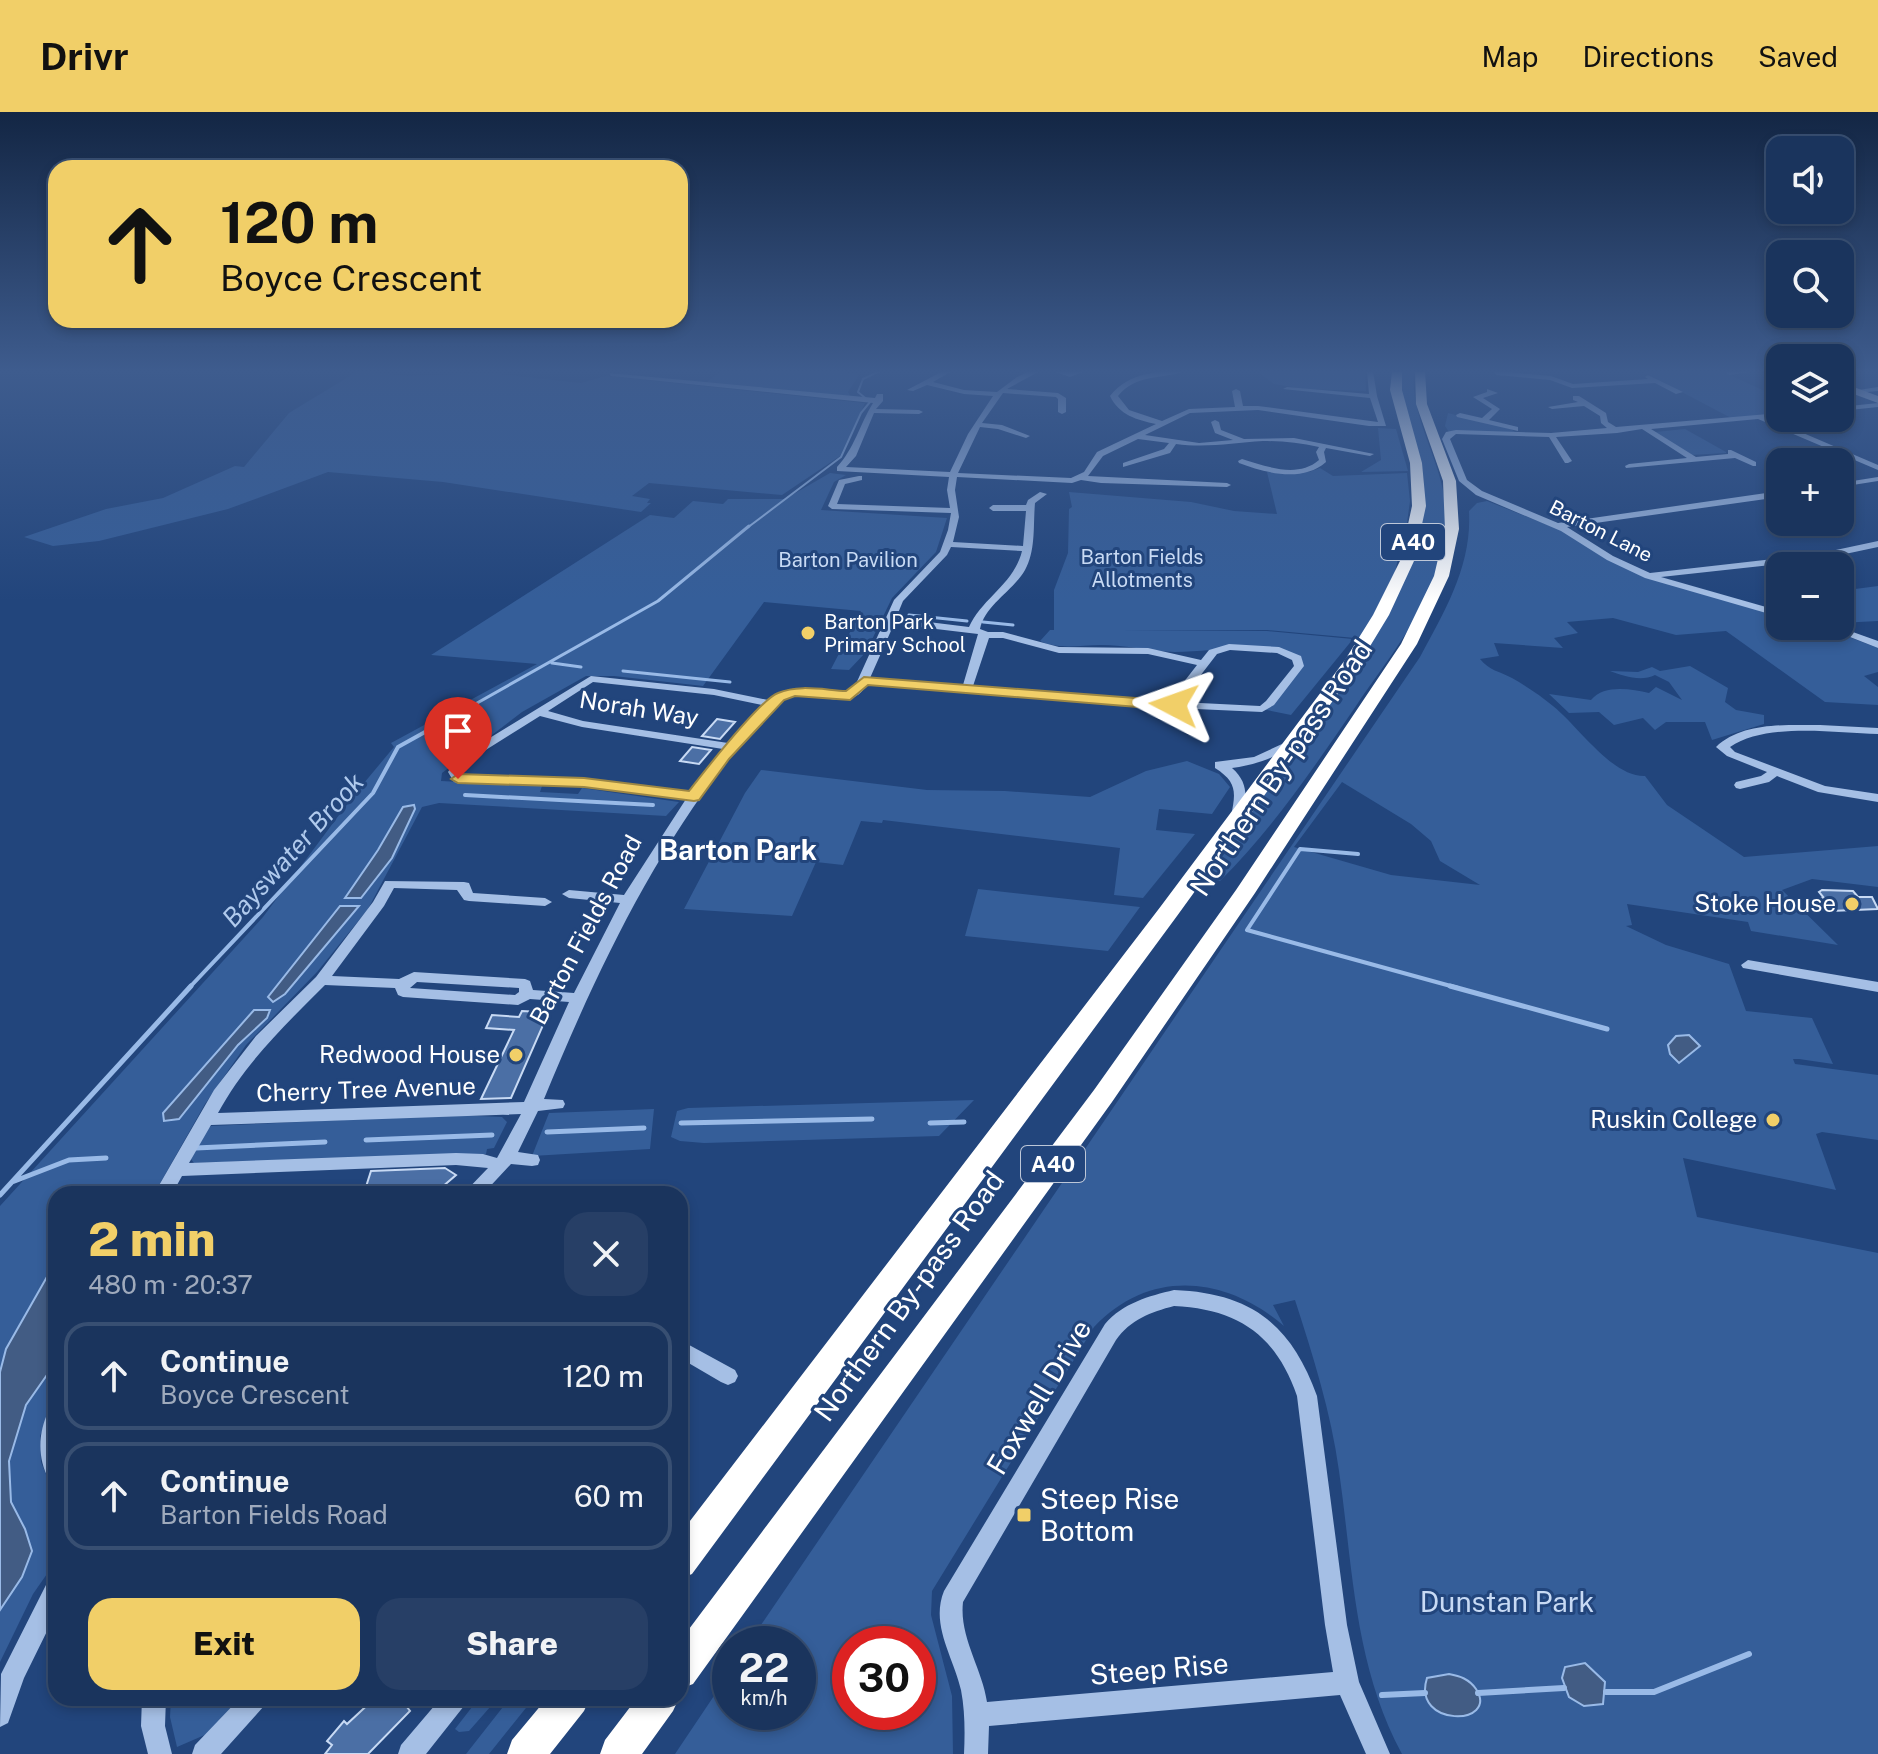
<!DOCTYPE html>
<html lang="en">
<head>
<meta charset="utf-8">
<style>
	:root { --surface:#1a345d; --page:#273f66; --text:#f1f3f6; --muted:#9faabc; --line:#384f72; --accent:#f1cf68 }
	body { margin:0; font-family:"Public Sans",sans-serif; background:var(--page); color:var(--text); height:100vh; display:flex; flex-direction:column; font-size:30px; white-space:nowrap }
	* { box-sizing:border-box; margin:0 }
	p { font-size:26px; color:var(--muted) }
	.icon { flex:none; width:44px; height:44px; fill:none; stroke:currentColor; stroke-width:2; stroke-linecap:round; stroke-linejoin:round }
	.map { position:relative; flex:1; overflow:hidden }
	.side { position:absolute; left:48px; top:1074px; width:640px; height:520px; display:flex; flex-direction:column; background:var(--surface); border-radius:24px; box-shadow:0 4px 12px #0003,0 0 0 2px var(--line) }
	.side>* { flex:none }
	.banner { position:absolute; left:48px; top:48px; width:640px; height:168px; border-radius:24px; box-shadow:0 4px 12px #0003,0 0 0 2px var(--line); background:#f1cf68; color:#111; overflow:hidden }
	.controls { position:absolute; left:1766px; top:24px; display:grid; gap:16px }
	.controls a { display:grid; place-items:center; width:88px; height:88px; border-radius:16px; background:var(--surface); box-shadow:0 4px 12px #0003,0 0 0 2px var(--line); font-size:40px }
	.speed { position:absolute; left:712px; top:1514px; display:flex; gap:16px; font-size:40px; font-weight:700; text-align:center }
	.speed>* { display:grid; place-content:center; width:104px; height:104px; border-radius:50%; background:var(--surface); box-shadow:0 4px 12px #0003,0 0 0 2px var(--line); line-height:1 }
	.speed small { font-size:20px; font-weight:400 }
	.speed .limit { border:12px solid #d22; background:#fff; color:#111 }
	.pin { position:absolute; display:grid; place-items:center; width:68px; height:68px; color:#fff; margin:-82px -34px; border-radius:50% 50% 50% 0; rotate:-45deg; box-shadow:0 0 8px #0007 }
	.pin .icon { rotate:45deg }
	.me { position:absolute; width:88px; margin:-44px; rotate:274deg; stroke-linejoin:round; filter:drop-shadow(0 0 6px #0008) }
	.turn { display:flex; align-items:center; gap:28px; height:168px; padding:0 40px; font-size:36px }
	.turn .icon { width:104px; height:104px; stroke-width:2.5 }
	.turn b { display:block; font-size:56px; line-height:68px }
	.round { display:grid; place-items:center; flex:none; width:84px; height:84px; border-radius:24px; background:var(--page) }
	.head { display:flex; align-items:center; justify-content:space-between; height:136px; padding:0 40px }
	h1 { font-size:48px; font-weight:800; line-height:60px; color:var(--accent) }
	.button { display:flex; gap:16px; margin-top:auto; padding:16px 40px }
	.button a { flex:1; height:92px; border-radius:24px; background:var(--accent); color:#111; font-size:32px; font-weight:800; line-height:92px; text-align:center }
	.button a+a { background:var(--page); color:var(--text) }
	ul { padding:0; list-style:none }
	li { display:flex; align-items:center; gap:24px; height:108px; margin:0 16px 12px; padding:0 24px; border:4px solid var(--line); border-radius:24px }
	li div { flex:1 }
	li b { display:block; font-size:30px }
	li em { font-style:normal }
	header { display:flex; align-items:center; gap:48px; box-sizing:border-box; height:112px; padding:0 40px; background:var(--accent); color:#111 }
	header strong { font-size:38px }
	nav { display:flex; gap:44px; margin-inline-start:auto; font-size:28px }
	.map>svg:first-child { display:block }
</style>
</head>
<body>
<header>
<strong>Drivr</strong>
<nav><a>Map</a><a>Directions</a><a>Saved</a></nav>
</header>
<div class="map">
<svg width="1878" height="1642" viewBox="0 0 1878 1642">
	<rect width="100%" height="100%" fill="#22457c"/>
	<!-- green -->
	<path fill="#355e99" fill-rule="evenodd" d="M358,259L409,264L489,261L581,271L606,264L865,291L840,344L782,383L649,371L632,384L650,387L647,391H651L641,400L443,370L328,360L228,397L99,429L53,434L24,425L106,397L163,386L235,354L244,355L289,301Z
		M722,259H838L859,263L848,280L850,284L707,270Z
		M1257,259H1365L1366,279L1305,277L1274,272Z
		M1401,259H1414C1409,309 1447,354 1446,407C1445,479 1396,535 1358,591C1315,654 1274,715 1220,769L1210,768L1207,763L1345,571L1416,439C1425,408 1427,377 1420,345C1413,316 1400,290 1401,259Z
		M1642,259H1721L1780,286V301L1733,307Z
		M1448,301L1511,317L1515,320H1449L1445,314Z
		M1378,316L1396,317L1408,359L1361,360L1381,348Z
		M1685,317L1726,340V341L1691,343L1655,320Z
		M1320,356L1333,364L1407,361L1410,389L1407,411L1413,412L1410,424L1400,436L1394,466L1362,524L1355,526L1267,518H1120L1267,519L1353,527L1291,603L1262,597L1299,554L1297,546C1258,528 1216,540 1175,540C1150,539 1126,533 1101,533C1080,533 1059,538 1040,529L1050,518H1054V478L1068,441L1069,397L1072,395L1069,380L1191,390L1234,399L1277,402L1267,360H1309Z
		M830,361L846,363L834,370L821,398L947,406L936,440L892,486L866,540L849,558L831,557L861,499L764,490L703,574L614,564H586L522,600L442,661L441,669L542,674L540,680L578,682L582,676L679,690L666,704L439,691L422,695L368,797L317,860L246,933L205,992L154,1082H56V1284L40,1324L41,1350L47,1365L56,1376V1449L33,1482L0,1550V1094L263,805L354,683L394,635L391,631L537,552L431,543L650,403L674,406L693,389L723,392L728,387H785Z
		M1487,389L1563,419L1642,464L1780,503V514H1820L1878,536V560L1864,564L1878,575V593L1825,590L1726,519L1676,523L1613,506L1567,510L1578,521L1554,526L1563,536L1494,531L1499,544L1480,547C1490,559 1499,559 1512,566C1526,574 1541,584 1553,594C1579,615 1612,665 1645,664L1667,693L1744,745L1878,734V775L1812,767L1782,778L1838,833L1751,819L1748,810L1627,792L1632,813L1626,814L1666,833L1729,852L1746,899L1812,906L1833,952L1799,947H1793L1795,952L1878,963V1028L1822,1020L1816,1022L1836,1078L1683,1046L1697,1105L1878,1141V1642H1402C1354,1553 1353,1456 1339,1359C1331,1300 1313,1244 1295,1188L1273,1193L1284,1214C1226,1164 1150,1156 1094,1215L932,1479L931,1503L952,1584L953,1642H675L730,1560V1600H798V1532H748L1420,545C1445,498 1472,454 1469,399L1477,391ZM1342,670L1411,712L1431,729L1440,749L1480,773L1391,763L1294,735ZM850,1532H918V1600H850Z
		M1878,474V509L1840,511V479Z
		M1690,554L1728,576L1725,590L1736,598L1764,603V612L1712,628L1705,610H1666L1655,618L1643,606L1614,613L1599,600L1569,601L1549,582L1591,588C1604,572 1631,577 1649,581L1656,575L1682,588L1669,570L1655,563C1641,570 1623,564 1610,559L1638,560L1652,555L1660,559Z
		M1187,649L1219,662L1230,675L1212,702L1159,697L1156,718L1195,722L1143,786L1114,783L1120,736L883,708L882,711L861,709L843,753L816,750L792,804L684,797L745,681L761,658L927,678L1005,679L1090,685L1146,659Z
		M978,777L1140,795L1108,839L965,824Z
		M974,988L939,1024L704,1031L680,1029L671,1025L677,999L688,996Z
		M654,997L650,1037L532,1044L549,1001Z
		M455,1003L502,1005L507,1010L494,1036L487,1037L486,1042L194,1051L190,1046L205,1019L211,1014Z
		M171,1586H242L207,1622L177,1635L170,1605Z
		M479,1586H498L469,1619L459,1620L455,1617Z
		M510,1586H534L489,1642H466Z"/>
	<!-- water -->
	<path fill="#425c84" stroke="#99bae7" stroke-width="2" d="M414,693L415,697L392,746L361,786H345L378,738L403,695Z
		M340,794H359L285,882L273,890L268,885Z
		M254,898H270L267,906L238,933L179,1007L164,1009L163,1001Z
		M1689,923L1700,934L1679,951L1670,942L1668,933L1676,924Z
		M56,1149V1250L26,1293L9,1349L11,1390L25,1417L32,1439L22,1465L0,1498V1260L6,1237Z
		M1585,1551L1605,1570L1603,1592L1584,1594L1569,1585L1562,1566L1565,1555Z
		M1449,1562C1460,1564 1469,1567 1476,1577C1500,1614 1411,1616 1427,1566Z"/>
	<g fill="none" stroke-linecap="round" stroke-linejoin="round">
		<!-- stream-far4 -->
		<path stroke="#99bae7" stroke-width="2" d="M747,416L841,345L861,301L870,290L858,280L863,267L880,259"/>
		<!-- stream-far3 -->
		<path stroke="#99bae7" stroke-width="3" d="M909,503L967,509
			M983,510L1013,513
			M552,551L581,555
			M623,559L730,570
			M431,617L658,489L749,414"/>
		<!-- stream-far2 -->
		<path stroke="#99bae7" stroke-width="4" d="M465,683L653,693
			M1358,742L1300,737L1247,818L1458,876
			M189,876L373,681L398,635L434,615"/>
		<!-- stream-far1 -->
		<path stroke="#99bae7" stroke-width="5" d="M1450,874L1607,917
			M681,1011L872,1007
			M930,1011L964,1010
			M547,1020L644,1016
			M366,1028L492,1023
			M196,1036L325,1030
			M12,1070L69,1048L106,1046
			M0,1083L191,874"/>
		<!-- stream -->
		<path stroke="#99bae7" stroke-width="6" d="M1606,1580H1654L1749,1542
			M1478,1581L1564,1576
			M1382,1583L1425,1581"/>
	</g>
	<!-- building -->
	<path fill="#4b6fa5" stroke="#c8daf4" stroke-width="2" d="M717,607L735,610L720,627L702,624Z
		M692,635L711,638L699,652L680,649Z
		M1822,778L1853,779L1858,785H1872L1878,797L1831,799L1820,786H1824L1819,780Z
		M522,899L539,900L537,904H547L511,986L481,987L514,918L486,916L492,903L519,905Z
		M445,1056L456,1063L434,1082L364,1081L371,1059Z
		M375,1586H400L410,1599L368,1642H325L332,1633L327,1629L344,1609L347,1612Z"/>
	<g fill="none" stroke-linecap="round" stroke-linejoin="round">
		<!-- minor -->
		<path fill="#a5bfe5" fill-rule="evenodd" d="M943,259H952L933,270L964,278L997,280L1017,265L1030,259H1040L1007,277L1058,281L1066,286V300L1062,302L1058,300V287L1056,285L1003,281L982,311L1002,313L1030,324L1026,326L998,317L980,315L958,361L1071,366L1084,360L1097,340L1156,312C1137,308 1119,303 1110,284C1129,260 1158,259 1186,259C1163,267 1135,262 1118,284L1129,298L1162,309L1189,297L1235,295L1232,279L1236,277L1240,279L1243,294H1258L1378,310L1370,286L1283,277L1287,275L1369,282L1367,259H1373L1377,284L1386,314H1369L1258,298L1190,301L1145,323L1199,331L1233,328L1215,321L1211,310L1215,308L1219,310L1221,318L1244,327L1294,326L1374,342L1370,344L1326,336L1324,340L1326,350C1302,371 1266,361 1239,351L1238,349L1242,347C1266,354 1297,367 1319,348L1316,340L1319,335C1300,331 1282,329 1263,329C1233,331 1206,336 1176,332L1170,341L1123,355V351L1164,337L1169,331L1138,327L1103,344L1088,364L1227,371L1231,373L1227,375L1101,371L1081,368L1072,371L957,365L955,378L959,405L953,430L1023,434L1026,399H993L989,396L993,393H1026L1028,388L1040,380L1047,382L1035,391C1033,414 1036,438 1025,458C1013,479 985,493 980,517L988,520H1003L1059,535L1148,536L1201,548L1209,538L1229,532L1279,535L1301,544L1304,554L1274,593L1262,600L1174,596L867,572C852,601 818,580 794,584C782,586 772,595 764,603C754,613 745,626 737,636C652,742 596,861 544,987L563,988L565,992L563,996L538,999L518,1040L538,1043L540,1048L538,1053L532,1054L511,1052L483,1082H463L488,1056L456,1053L182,1064L172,1082H154L214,978L256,924L316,865L373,790L385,769L464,770L469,771L473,781L545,786L552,790L545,794L469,789L464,788L457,778L394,776L384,794L332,864L399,867L414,860L525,867L530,869L533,878L574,881L620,791L569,786L562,782L569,778L624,783L686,687L584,675L458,671L454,670L448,660L457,646L591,564L714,577L768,588L789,578L841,582L855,574L894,488L940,440L948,418L951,401L832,397L828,394L839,368L859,364H862V368L845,372L837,392L950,396L947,378L949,365L837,359V355C854,337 860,312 873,291L611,264L609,261L875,286L877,282H883V289L876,297L919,298L923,300L919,302L874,301L856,344L846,355L950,360L968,322L993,284L964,282L927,273L913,279L907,278ZM951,435L1022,439C1014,472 982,486 969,515L896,506L903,489L947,443ZM894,512L978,522L963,573L870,566ZM989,526H1003L1059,541L1148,542L1197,553L1169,589L973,574ZM1230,538L1277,541L1292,548L1294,554L1266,589L1260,594L1180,590L1217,542ZM593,570L714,583L762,593L728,631L583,609L548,599ZM540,604L582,615L723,637L690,680L584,667L462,664L460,660L465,651ZM417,870L519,876V880L515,883L410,876ZM325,873L395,876L398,883L403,885L518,893L530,887L569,890L524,990L218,1001C245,951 285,913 325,873ZM521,1002L497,1046L483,1042L456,1041L189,1051L211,1013Z
			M1052,259H1085L1070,265Z
			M1495,259L1551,264L1573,272L1648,267L1645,265L1648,263L1683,280L1676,282L1655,271L1572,276L1550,268L1497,263L1494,261Z
			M1727,259H1757L1729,263L1726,261Z
			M1878,275V279L1856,281L1852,279Z
			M1487,277L1498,281L1483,286L1500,297L1489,308L1518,315V319L1457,305L1456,303L1460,301L1482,306L1492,297L1473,285L1487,280Z
			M1573,284H1579L1606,301L1608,310L1616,315L1780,301V305L1768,306L1878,353V358L1758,307L1651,317L1696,345L1728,342V338H1731L1756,350V354H1753L1735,346L1626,356L1625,354L1629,352L1687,346L1642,317L1617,321L1556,325L1572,349L1568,351H1565L1549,325L1456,322L1450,327L1467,368L1482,379L1558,411L1780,379V385L1567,415L1613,444L1650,461L1817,442L1878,429V435L1817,448L1661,465L1780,499V505L1645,466L1607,448L1561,419L1476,383L1459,369L1442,327L1446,320L1456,318L1551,321L1607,316L1601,311L1600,304L1584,294L1552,297L1548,295L1578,290L1573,288Z
			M1878,291V295L1840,299V295Z
			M1878,365V369L1840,375V371Z
			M1822,514H1836L1878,529V536Z
			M1820,613L1878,616V622C1835,621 1767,610 1730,635L1735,640L1825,674L1878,682V690L1818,680L1777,664L1769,670L1740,677L1736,676L1734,673L1736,670L1761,664L1767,660L1727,644L1716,635C1742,610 1786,613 1820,613Z
			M1293,627L1297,628V632C1276,645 1256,653 1232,656C1248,670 1247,684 1243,704L1237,708L1233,707L1231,704C1236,680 1237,670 1215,656V650L1254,645Z
			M1748,848L1878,870V880L1743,856L1741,853Z
			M1174,1178C1251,1181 1291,1212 1317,1284L1347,1513L1359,1570L1390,1642H1366L1340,1583L989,1614L988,1642H964C965,1621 965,1599 961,1578C954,1546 930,1513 944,1479L1105,1212C1123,1191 1149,1184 1174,1178ZM1174,1194C1238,1197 1276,1223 1297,1284L1325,1513L1333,1560L987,1590C982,1556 959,1525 963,1490L1116,1228C1130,1208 1151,1200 1174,1194Z
			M680,1228L735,1258L738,1264L735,1270L728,1273L721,1270L680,1246Z
			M56,1295V1371L49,1368C37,1345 38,1321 49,1298Z
			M56,1466V1501L24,1566L8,1611L0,1615L1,1562L48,1469Z
			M142,1586H166L165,1614L172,1642H148L141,1614Z
			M240,1586H268L264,1594L221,1642H192L195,1633Z
			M441,1586H468L464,1594L426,1642H398L401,1633Z"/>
		<!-- major -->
		<path fill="#e6eefd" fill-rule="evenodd" d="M1840,270L1878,284V291L1840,277Z"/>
		<!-- highway -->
		<path fill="#fff" fill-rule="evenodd" d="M1392,259H1402V278L1422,351L1426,394L1414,449L1389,503L1358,554L1177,804L692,1462L680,1467V1422L1161,794L1345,548L1373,503L1400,449L1412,394L1410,351L1390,278Z
			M1415,259H1425L1427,292L1456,369L1459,417L1449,464L1417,532L1255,781L1112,990L693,1572L680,1577V1529L1094,978L1236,778L1401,532L1434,464L1445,417L1443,369L1416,292Z
			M547,1586H590L584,1599L550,1642H507L512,1628Z
			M637,1586H679L673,1599L642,1642H600L605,1628Z"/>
	</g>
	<!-- sky -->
	<linearGradient id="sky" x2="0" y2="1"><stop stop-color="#132644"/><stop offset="0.53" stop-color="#3e5c8e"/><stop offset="1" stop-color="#3e5c8e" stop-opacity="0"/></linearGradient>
	<rect width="1878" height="489" fill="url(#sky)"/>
	<!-- route -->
	<path fill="#f1cf68" stroke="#9d8744" stroke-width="2" d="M864,565L1174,589L1182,593L1174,598L868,573L850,588L795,584L784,588L729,647L699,688L694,689L584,675L458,671L451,667L458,662L584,666L689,679C704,660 759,588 778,581C799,572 824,578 846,579Z"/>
	<!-- markers -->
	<g fill="#f1cf68" stroke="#22457c" stroke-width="3">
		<circle cx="808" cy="521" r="8"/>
		<circle cx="1852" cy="792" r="8"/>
		<circle cx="516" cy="943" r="8"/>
		<circle cx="1773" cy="1008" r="8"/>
		<rect x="1016" y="1395" width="16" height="16" rx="4"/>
	</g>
	<g text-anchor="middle" stroke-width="6" stroke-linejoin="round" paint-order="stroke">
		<!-- far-street labels -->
		<g font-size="20" fill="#fff" stroke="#22457c">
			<text transform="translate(1601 419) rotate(27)" y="7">Barton Lane</text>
		</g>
		<!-- far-park labels -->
		<g font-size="20" fill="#c8daf4" stroke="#22457c">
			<text x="1142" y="452">Barton Fields<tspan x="1142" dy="23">Allotments</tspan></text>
			<text x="848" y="455">Barton Pavilion</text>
		</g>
		<!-- far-poi labels -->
		<g font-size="20" fill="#fff" stroke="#22457c" text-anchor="start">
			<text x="824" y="517">Barton Park<tspan x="824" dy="23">Primary School</tspan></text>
		</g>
		<!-- shield labels -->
		<g fill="#22457c" stroke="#bdc7d8" stroke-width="2">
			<rect x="1381" y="412" width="64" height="36" rx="6"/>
			<rect x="1021" y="1034" width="64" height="36" rx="6"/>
		</g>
		<g font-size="22" font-weight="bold" fill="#fff">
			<text x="1413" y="438">A40</text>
			<text x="1053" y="1060">A40</text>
		</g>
		<!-- street labels -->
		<g font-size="24" fill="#fff" stroke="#22457c">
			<text transform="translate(639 597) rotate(9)" y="8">Norah Way</text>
			<text transform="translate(586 818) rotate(-62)" y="8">Barton Fields Road</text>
			<text transform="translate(366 978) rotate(-2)" y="8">Cherry Tree Avenue</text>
		</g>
		<!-- poi labels -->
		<g font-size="24" fill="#fff" stroke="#22457c" text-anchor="end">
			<text x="1836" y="800">Stoke House</text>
			<text x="500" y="951">Redwood House</text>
			<text x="1757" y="1016">Ruskin College</text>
		</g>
		<!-- water labels -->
		<g font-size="26" font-style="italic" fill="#b0caed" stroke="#22457c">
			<text transform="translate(293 738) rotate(-48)" y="9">Bayswater Brook</text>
		</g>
		<!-- near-street labels -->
		<g font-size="28" fill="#fff" stroke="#22457c">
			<text transform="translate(1281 656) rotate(-56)" y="10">Northern By-pass Road</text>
			<text transform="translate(909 1184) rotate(-54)" y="10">Northern By-pass Road</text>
			<text transform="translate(1039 1285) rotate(-59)" y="10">Foxwell Drive</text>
			<text transform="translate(1159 1557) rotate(-5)" y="10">Steep Rise</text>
		</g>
		<!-- quarter labels -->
		<g font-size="28" font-weight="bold" fill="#fff" stroke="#22457c">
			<text x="738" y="748">Barton Park</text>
		</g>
		<!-- near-poi labels -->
		<g font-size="28" fill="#fff" stroke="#22457c" text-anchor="start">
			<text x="1040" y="1397">Steep Rise<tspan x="1040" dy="32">Bottom</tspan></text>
		</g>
		<!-- near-park labels -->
		<g font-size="28" fill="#c8daf4" stroke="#22457c">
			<text x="1507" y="1500">Dunstan Park</text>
		</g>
	</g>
</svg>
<div class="controls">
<a><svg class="icon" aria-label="sound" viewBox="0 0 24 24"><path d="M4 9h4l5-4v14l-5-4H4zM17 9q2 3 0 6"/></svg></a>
<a><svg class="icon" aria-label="search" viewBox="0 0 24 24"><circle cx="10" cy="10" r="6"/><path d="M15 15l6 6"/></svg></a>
<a><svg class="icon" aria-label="layers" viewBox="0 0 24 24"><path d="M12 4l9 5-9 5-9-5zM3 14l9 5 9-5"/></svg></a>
<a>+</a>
<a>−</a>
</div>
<div class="speed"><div>22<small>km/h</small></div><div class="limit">30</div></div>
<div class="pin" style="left:458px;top:667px;background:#d93025"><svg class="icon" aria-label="arrive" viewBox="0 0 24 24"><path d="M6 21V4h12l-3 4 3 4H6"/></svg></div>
<svg class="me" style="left:1174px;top:593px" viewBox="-20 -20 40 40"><path d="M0-17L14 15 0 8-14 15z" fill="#f1cf68" stroke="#fff" stroke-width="4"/></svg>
<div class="banner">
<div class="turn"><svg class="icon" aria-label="ahead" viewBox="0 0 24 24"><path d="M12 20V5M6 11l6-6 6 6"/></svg><div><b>120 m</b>Boyce Crescent</div></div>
</div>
<section class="side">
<div class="head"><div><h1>2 min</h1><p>480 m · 20:37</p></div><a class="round"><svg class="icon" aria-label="close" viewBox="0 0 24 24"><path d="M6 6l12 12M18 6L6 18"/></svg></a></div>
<ul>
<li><svg class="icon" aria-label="ahead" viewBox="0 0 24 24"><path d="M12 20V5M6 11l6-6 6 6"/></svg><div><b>Continue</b><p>Boyce Crescent</p></div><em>120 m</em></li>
<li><svg class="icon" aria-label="ahead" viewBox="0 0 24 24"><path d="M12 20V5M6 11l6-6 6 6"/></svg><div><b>Continue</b><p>Barton Fields Road</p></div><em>60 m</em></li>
</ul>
<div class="button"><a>Exit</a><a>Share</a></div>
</section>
</div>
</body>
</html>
